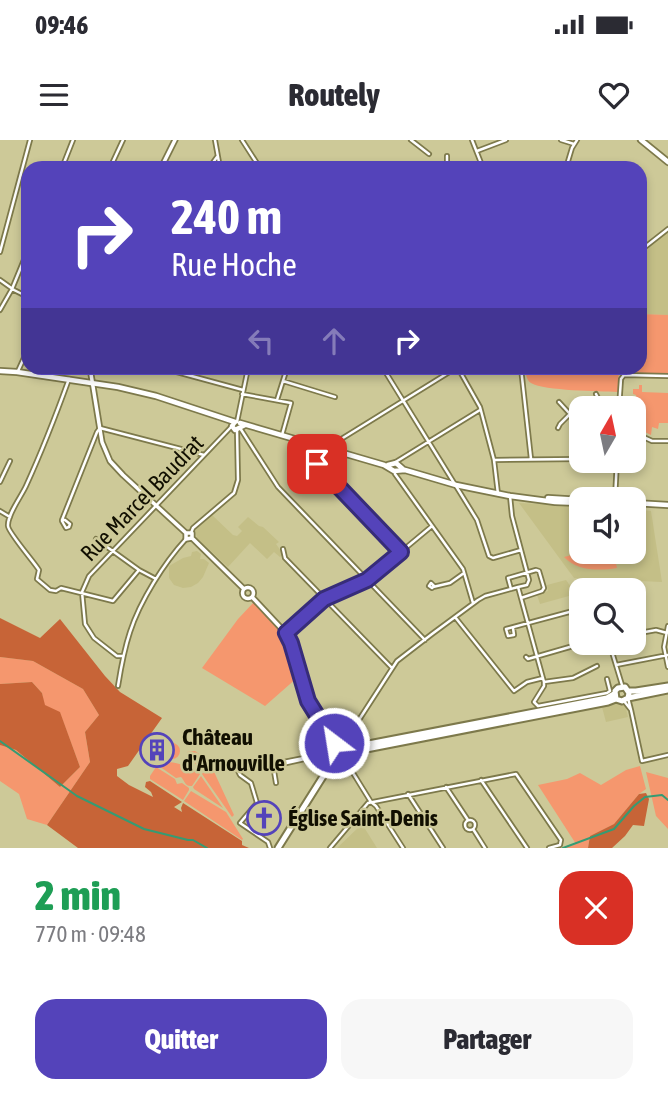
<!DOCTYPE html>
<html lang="fr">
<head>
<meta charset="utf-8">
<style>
	:root { --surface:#fff; --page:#f7f7f7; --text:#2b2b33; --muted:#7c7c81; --accent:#5443ba }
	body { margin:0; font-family:"Asap Condensed",sans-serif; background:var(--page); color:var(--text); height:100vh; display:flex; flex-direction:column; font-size:26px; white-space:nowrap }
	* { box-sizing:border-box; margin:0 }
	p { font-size:23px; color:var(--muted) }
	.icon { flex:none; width:38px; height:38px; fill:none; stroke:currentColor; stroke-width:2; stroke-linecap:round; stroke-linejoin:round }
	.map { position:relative; height:708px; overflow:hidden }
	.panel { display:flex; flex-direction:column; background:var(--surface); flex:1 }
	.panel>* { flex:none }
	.top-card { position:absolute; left:21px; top:21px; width:626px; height:214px; border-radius:21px; box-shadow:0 4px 10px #0003; background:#5443ba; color:#fff; overflow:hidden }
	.needle { width:46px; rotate:9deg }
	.buttons { position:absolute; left:569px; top:256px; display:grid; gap:14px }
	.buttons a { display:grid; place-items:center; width:77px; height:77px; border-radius:14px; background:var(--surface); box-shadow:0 4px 10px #0003; font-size:35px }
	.pin { position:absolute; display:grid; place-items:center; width:60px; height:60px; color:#fff; margin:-30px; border-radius:14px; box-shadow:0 4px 10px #0006 }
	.me { position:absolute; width:77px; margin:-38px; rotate:329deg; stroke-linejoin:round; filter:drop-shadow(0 0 5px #0008) }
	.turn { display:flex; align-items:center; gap:24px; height:147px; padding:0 35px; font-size:32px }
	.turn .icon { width:91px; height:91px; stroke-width:2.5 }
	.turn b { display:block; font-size:49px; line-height:60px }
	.lanes { display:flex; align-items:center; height:66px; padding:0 35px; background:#0003; justify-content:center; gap:35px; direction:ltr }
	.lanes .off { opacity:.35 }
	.round { display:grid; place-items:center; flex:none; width:74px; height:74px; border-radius:21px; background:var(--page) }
	.summary { display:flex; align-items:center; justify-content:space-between; height:119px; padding:0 35px }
	h1 { font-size:42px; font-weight:800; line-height:52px; color:#1e9e55 }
	.button { display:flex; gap:14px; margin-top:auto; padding:14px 35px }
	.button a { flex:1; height:80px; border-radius:21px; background:var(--accent); color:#fff; font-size:28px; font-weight:800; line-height:80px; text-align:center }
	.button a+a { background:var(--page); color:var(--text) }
	.status { display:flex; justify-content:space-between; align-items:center; height:49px; padding:0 35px; background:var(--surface); direction:ltr }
	.status svg { height:19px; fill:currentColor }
	header { display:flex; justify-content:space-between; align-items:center; height:91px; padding:0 35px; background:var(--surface); font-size:32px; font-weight:800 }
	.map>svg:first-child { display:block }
</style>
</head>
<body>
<div class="status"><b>09:46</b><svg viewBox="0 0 49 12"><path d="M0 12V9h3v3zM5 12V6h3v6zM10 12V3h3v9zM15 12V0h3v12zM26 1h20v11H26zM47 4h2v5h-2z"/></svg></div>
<header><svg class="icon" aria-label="menu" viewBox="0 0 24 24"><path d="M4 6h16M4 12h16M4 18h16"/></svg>Routely<svg class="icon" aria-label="heart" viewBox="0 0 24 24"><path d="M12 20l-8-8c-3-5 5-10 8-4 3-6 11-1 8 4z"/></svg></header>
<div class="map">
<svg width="668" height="708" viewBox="0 0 668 708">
	<rect width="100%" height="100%" fill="#cdc998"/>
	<!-- built -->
	<path fill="#c4bf87" d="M668,92V175L641,174V114Z
		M519,363L581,366V411H634V369L651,371L662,442L574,438Z
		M212,375L233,395L237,396L242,391L238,387L248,377L259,386L263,387L279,402L276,404L283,414L280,417L274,412L267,419L250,403L228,427L197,398L195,390Z
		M197,411L201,414L200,419H204L209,423L203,437L198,443L191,447L183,448L174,445L169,438V426L183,418L191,416L192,412Z
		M566,440L576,454L540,464L537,455L548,451L547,445Z
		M622,563L625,564L628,577L606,582L602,567Z
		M362,684L377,708H337Z"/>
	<!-- green -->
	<path fill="#f5976e" d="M641,174L668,175V234L625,232V228H640Z
		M525,228H619L618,252C599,251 545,251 531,243C526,240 526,233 525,228Z
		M639,245H642V252L668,253V283H659L658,289L652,287L651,295L639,289H634L636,255L633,254V249H639Z
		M588,411H613L617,428C599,431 577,431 564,417Z
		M254,462L286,497L298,537L265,566L202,528L238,479Z
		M0,517L33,521L83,549L99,575L85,592L90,622L47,685L27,679L19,654L0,641V605L16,610L60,647L80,627L60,573L44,565L42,553L32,542L0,544Z
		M164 611a8 8 0 1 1 16 0a8 8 0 1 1-16 0Z
		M195,611L209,621L201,632L187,612Z
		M164,622C176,621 190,627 200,634L192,646C185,647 185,641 181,637L176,638L159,626Z
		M210,623L234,675L232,677L202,634Z
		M640,626L646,649L639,654L614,684L590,696L588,708H565L576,704L538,645L567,639L580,633L601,645L626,630Z
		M156,627L175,639L177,644L182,643L189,648V650L183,660L150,639V636Z
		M646,632L668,638V689L656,676Z
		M201,636L223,668L194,649L193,647Z
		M191,651L226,672L243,699L242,700L184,661Z"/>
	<!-- forest -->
	<path fill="#c76437" d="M0,478L40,498L60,479L105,536L120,552L162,578L128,626L117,629V636L129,645L153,657L151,652L145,647L146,642L150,641L182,662L174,667L182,672L181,668L183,663L242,701V705L249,708H78L47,685L90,622L85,592L99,575L83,549L33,521L0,517Z
		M32,542L42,553L45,565L60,572L80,627L60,647L16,610L0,605V544Z
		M646,653L649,659L644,686L633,685L625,696L612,708H588L590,696L614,684L639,654Z"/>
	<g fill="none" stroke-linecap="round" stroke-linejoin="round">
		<!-- stream -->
		<path stroke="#359b73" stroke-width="2" d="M0,601L77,656L144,689L188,700H193L207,708
			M563,708L614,689L634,666L645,657L662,655L668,660"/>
		<!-- minor casing -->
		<g stroke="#7d794b" stroke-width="6">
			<path id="minor" d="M215,0L220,28
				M242,0L260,28
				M411,0L429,14
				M472,0L483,28
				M561,0L574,4
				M477,11L506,0
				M447,16V23L450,28
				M62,28L73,0
				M110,28L123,0
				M209,28L217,17
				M292,28H361
				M469,28L482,26
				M551,28H554
				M566,28L572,8L577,0
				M602,28L607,27L616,28
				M640,111L668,89
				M0,112L30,0
				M0,140L14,150L28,157
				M0,170L12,149L28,110
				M162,228L243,250
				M369,228L384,229L387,228
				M383,228L477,380L489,416L493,418L521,410
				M458,228L480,267L494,320L498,354
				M521,228L531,319
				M18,231L28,209
				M69,239C56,275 42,311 26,346C21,357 7,375 8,386C8,392 34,422 39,430L37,439L50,450L56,451L61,448L113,461L139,430
				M283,241L335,257
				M242,254L291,263L282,295
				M596,254L598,258V268
				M277,260L287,228
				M559,262L570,274L581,281
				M619,268L621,239L624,235L668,236
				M237,282L248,228
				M240,288L278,347L425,500
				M558,288L560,284L570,274
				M634,294L639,295L652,301H668
				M301,302L300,307L401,412
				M330,309L332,305L338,301L456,228
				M494,320L581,319
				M394,323L480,270
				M395,331V334L463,429L473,463
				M0,342L10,321
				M510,356L512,376L529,440L527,445L518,447L544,542
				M615,359L617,320
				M0,371L10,377
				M62,380H65L70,384L69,387L66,388L62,381V380L97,292L100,288L204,315
				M191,393L193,388L234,353L238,340L237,290
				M96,399L139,430L156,439
				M283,409L285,418L392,528
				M431,443L434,446L432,448L429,446Z
				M433,447L450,443L464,433
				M511,449L508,438L536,430L539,431L544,448L542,451L521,458
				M455,477L514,551L527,542L543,538
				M668,486L664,507L668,527
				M513,488L514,495L508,496L506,489L573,471
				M286,493L324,459L362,443L372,436L432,386
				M634,494L656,490L667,493
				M607,502L612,512L622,545
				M122,516H117L94,498L85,484L82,452L89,436L232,286
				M526,517L528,519L535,517L587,502
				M616,525L668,515
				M544,542V546L534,562L538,566L607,553L610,551L607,539
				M544,542L573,538L597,526
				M118,546C121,527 124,510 130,492C140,461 164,423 186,399
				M624,561L631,570L628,558
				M631,570L642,621L668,615
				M344,603L397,521L432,494L478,460L485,456L518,447
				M345,620L371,662L376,666L403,708
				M273,625L276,643
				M244,629L273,626L323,615
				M481,640L527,708
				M446,647L468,680
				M408,654L443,708
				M465 685a5 5 0 1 1 10 0a5 5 0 1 1-10 0Z
				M473,689L485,708
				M270,708L268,702L240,683L257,663L251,643L240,635L238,631L324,614
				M330,708L368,663L516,634L561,700L560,705L549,708"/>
		</g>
		<!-- tertiary casing -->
		<g stroke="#7d794b" stroke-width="7">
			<path id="tertiary" d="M161,28L175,0
				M90,228L102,302L110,321L123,335L186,393H192V398L186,399V393
				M192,398L244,449
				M242.5 453a5.5 5.5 0 1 1 11 0a5.5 5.5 0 1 1-11 0Z
				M252,457L281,488L289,499L308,561L334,602"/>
		</g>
		<!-- secondary casing -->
		<g stroke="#7d794b" stroke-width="8">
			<path id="secondary" d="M641,0L668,22
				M0,231L17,232L118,247L156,256L235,282
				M235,282L232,286L235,290L245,285
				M240,283L384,325L394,331L405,330L456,345L510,356L555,362L581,363
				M388,325L396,323L404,330
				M548,358L581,360
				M634,363L668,365"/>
		</g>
		<!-- primary casing -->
		<g stroke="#7d794b" stroke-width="9">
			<path id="primary" d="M628,551H636L668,546
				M628,558L629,553L625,547L618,548L615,551L616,559L622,561L628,558L668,550
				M358,606L607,558L614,554
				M349,614L348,607L342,602L334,603L330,610L332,618L341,621L356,611L608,562L616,559
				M278,708L334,619"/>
		</g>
		<!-- minor -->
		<use href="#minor" stroke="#fff" stroke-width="2.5"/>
		<!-- tertiary -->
		<use href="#tertiary" stroke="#fff" stroke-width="3.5"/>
		<!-- secondary -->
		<use href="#secondary" stroke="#fff" stroke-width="4.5"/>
		<!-- primary -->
		<use href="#primary" stroke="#fff" stroke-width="5"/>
	</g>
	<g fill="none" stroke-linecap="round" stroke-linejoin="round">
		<!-- route casing -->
		<g stroke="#372c79" stroke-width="18">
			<path id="route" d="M317,324L401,412L367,440L324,459L286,493L291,503L308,561L334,603"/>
		</g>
		<!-- route -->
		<use href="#route" stroke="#5443ba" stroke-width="12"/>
	</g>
	<!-- icons -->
	<defs>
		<g id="building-ring" transform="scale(1.75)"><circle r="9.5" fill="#cdc998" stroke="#5443ba" stroke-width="1.5"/><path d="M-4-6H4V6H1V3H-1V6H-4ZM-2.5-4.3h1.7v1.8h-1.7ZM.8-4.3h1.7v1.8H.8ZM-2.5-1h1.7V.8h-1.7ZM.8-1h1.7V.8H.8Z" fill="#5443ba"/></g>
		<g id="church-ring" transform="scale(1.75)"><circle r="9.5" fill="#cdc998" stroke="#5443ba" stroke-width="1.5"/><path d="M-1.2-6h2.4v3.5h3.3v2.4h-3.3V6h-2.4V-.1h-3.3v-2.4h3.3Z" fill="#5443ba"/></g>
	</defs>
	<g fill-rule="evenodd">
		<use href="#building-ring" x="157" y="610"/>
		<use href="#church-ring" x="264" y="678"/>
	</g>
	<g text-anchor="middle" stroke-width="5" stroke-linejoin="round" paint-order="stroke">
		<!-- street labels -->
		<g font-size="23" fill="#110f01" stroke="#cdc998">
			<text transform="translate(142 358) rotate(-46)" y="8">Rue Marcel Baudrat</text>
		</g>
		<!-- poi labels -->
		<g font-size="23" font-weight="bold" fill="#110f01" stroke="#cdc998" text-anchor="start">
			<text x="182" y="605">Château<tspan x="182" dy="26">d'Arnouville</tspan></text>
			<text x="288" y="686">Église Saint-Denis</text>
		</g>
	</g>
</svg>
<div class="buttons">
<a><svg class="needle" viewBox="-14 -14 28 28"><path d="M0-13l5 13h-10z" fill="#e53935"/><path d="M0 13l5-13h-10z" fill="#7c7c81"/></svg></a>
<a><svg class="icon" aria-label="sound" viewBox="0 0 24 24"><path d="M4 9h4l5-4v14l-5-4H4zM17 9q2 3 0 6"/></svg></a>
<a><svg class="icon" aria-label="search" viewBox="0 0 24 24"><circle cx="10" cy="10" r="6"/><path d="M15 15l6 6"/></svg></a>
</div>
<div class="pin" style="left:317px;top:324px;background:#d93025"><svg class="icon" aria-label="arrive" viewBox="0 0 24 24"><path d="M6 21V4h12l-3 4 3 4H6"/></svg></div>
<svg class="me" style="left:334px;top:603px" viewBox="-20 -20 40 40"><circle r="17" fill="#5443ba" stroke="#fff" stroke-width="3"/><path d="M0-11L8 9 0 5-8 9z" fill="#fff"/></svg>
<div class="top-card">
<div class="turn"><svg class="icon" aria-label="right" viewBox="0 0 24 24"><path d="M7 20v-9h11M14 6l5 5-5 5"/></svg><div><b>240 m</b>Rue Hoche</div></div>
<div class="lanes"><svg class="icon off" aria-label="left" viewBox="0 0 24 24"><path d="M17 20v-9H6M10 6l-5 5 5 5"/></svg><svg class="icon off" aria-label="ahead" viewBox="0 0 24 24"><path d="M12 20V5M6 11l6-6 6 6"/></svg><svg class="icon" aria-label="right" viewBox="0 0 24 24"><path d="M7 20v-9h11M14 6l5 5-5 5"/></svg></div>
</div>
</div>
<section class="panel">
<div class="summary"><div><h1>2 min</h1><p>770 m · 09:48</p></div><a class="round" style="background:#d93025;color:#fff"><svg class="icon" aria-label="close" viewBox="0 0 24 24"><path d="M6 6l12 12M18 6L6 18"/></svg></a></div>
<div class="button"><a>Quitter</a><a>Partager</a></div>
</section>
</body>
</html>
